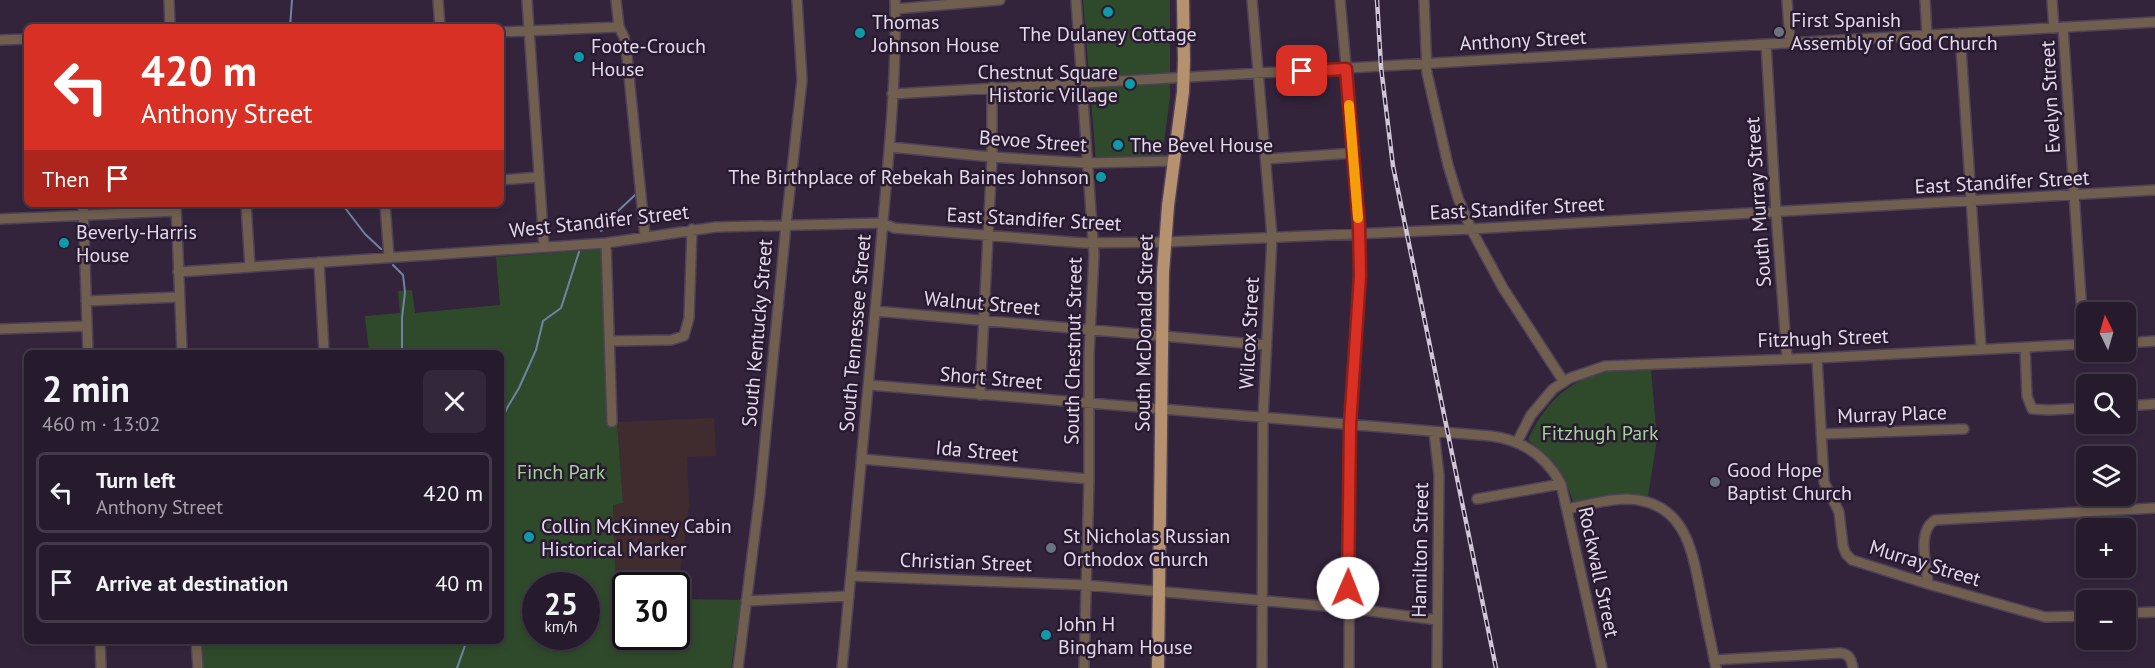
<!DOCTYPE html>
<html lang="en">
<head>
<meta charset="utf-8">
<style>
	:root { --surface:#261b2d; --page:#322839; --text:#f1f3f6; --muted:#a4a1aa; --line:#423949 }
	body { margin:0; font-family:"PT Sans",sans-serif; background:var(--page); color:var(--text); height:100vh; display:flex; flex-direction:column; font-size:22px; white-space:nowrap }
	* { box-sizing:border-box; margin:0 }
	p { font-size:20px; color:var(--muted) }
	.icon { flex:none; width:33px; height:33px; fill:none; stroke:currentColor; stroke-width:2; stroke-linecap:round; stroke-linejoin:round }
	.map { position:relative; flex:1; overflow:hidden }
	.side { position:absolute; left:24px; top:350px; width:480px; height:294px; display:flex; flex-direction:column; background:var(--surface); border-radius:9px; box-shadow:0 3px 9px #0003,0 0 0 2px var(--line) }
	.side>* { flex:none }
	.banner { position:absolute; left:24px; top:24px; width:480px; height:183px; border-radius:9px; box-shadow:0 3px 9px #0003,0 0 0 2px var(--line); background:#d93025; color:#fff; overflow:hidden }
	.needle { width:39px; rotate:355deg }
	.tools { position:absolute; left:2076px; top:302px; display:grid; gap:12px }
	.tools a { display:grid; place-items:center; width:60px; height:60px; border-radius:9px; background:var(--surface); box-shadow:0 3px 9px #0003,0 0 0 2px var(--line); font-size:30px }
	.speed { position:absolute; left:522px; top:572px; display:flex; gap:12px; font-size:30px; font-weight:700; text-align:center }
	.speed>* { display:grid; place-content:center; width:78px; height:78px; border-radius:50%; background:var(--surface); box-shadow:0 3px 9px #0003,0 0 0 2px var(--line); line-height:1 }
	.speed small { font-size:15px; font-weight:400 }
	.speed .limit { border:3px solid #111; border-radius:9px; background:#fff; color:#111 }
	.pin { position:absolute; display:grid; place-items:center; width:51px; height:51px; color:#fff; margin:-26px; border-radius:12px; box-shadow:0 3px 9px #0006 }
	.me { position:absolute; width:66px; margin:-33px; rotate:1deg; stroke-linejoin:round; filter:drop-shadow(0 0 4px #0008) }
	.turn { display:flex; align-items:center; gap:21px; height:126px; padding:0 18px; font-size:27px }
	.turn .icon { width:78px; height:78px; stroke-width:2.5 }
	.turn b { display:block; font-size:42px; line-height:51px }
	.then { display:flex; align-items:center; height:57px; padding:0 18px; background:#0003; gap:12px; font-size:22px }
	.round { display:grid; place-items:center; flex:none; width:63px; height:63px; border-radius:9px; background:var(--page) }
	.overview { display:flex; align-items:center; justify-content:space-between; height:102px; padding:0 18px }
	h1 { font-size:36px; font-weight:700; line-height:45px }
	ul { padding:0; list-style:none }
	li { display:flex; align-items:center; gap:18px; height:81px; margin:0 12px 9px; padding:0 6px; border:3px solid var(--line); border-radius:9px }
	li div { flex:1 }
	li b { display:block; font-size:22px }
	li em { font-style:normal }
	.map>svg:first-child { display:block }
</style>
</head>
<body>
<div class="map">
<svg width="2155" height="668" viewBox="0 0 2155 668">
	<rect width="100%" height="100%" fill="#33243c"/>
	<!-- commercial -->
	<path fill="#402c2e" d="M714,418L716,456L687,457L689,504L677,599L676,585H626L625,597H616L613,504L623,503L617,422Z"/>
	<!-- green -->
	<path fill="#2f4a2a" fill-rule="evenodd" d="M1083,0H1170V97L1162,157L1096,161Z
		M604,249L609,422H617L623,503L613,505L616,597H625L626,636H676L677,599L741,600L731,668H201L200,641L501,640V352H369L365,316L400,313L398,291L412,290L415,313L500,305L496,257ZM536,585H586V636H536Z
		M1651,370L1657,439L1648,496L1608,497L1574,503L1564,478L1546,455L1528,440C1544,404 1569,379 1609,371C1622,369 1637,371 1651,370Z"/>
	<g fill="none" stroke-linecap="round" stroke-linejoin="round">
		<!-- stream -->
		<path stroke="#6f84a4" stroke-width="2" d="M290,27L292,0
			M342,204L365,234L381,249
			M601,231L616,213L636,194
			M393,265L403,275L405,292L402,318V352
			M501,422L507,408L519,388L536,350L543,321L561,308L579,252
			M501,479L504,511L501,546
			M457,668L467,640"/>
		<!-- minor casing -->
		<g stroke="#4f4158" stroke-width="12">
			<path id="minor" d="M169,0L170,27
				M438,0L440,27
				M527,0L544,246
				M616,0L619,27L624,37L627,56L645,236
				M1076,0L1094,255L1089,354V479L1084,668
				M1252,0L1272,237L1263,418L1262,668
				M1340,0L1354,153L1360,276L1350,425L1349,668
				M1424,0L1427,73L1448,165L1458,198L1471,229L1503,288L1564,382
				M1787,0L1790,43
				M1925,0L1927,35
				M2052,0L2054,28
				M895,9L1000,0
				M2063,27L2084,344
				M501,32L619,27
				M1960,33L1981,348
				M0,40L27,39
				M1766,44L1776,212L1787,358
				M892,94L2155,22
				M890,147L992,157L1088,163L1175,161
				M1266,159L1354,153
				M501,180L539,177
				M83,204L88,352
				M176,204L182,352
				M246,204L250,267
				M385,204L389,257
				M0,219L176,211
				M606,243L612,422
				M319,262L324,352
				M178,272L606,243L716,227L883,223L894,228L1084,243L1165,242L1471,229L2155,190
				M86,301L179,297
				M875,311L1266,345
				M0,329L87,326
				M610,341L671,340L684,336L689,318L692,229
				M2126,343L2155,341
				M2025,347L2027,396L2032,409L2049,410L2086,408
				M1817,358L1824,482L1839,512L1843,546L1846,554L1852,560L1928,584L2045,617L2086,616
				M869,385L1491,436C1522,440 1546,456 1561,484L1602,668
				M980,395L992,157V87
				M2126,406L2155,404
				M1434,432L1439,475L1437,668
				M1822,434L1964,429
				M1517,442L1531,415L1553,389L1570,378L1605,366L1817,358L2086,344
				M862,459L1089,479
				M1477,499L1561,484
				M1567,509C1586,505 1607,499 1627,499C1685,501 1692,549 1701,595C1706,619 1711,644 1716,668
				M851,576L1085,585L1348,608L1437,620
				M1928,584C1927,565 1916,532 1935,520L2155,508
				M746,601L849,596
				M2126,613L2155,612
				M100,640L101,668
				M196,640L198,668
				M1714,660L1840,653C1850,654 1851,659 1853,668
				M738,668L760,493L786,225L802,80L797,0
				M842,668C855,535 867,402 879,268C886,179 897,90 895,0"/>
		</g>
		<!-- major casing -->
		<g stroke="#4f4158" stroke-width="15">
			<path id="major" d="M1158,668L1163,273L1168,206L1183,92L1184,60L1183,0"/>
		</g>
		<!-- minor -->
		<use href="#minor" stroke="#705f4f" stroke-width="9"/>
		<!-- major -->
		<use href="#major" stroke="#b59170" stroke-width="12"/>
		<!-- rail casing -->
		<g stroke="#d0c6d7" stroke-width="4.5">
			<path id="rail" d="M1377,0L1381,67L1393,166L1496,668"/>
		</g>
		<!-- rail -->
		<use href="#rail" stroke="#291a32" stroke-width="2" stroke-dasharray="7" stroke-linecap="butt"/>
	</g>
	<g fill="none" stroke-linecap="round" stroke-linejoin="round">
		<!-- route casing -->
		<g stroke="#8d1f18" stroke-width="15">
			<path id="route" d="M1302,71L1346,69L1359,225L1360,276L1350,425L1348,588"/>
		</g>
		<!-- route -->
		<use href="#route" stroke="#d93025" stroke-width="10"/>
		<!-- slow -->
		<path stroke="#f59e0b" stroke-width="10" d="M1349,105L1358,218"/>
	</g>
	<!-- markers -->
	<g fill="#0f9aa8" stroke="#291a32" stroke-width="2">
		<circle cx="1108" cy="12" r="6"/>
		<circle cx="860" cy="33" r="6"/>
		<circle cx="579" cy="57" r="6"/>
		<circle cx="1130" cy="84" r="6"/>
		<circle cx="1118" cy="145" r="6"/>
		<circle cx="1101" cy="177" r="6"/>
		<circle cx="64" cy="243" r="6"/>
		<circle cx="529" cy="537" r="6"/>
		<circle cx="1046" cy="635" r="6"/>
	</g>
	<g fill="#6b7280" stroke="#291a32" stroke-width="2">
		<circle cx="1779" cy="32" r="6"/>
		<circle cx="1715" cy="482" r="6"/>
		<circle cx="1051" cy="548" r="6"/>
	</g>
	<g text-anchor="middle" stroke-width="5" stroke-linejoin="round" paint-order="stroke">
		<!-- poi labels -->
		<g font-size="20" fill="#e2d9e9" stroke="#291a32" text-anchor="start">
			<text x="1791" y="27">First Spanish<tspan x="1791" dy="23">Assembly of God Church</tspan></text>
			<text x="872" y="29">Thomas<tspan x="872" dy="23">Johnson House</tspan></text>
			<text x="1108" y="41" text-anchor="middle">The Dulaney Cottage</text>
			<text x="591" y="53">Foote-Crouch<tspan x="591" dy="23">House</tspan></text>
			<text x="1118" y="79" text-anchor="end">Chestnut Square<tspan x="1118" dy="23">Historic Village</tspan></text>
			<text x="1130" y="152">The Bevel House</text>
			<text x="1089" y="184" text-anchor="end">The Birthplace of Rebekah Baines Johnson</text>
			<text x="76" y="239">Beverly-Harris<tspan x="76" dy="23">House</tspan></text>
			<text x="1727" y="477">Good Hope<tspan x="1727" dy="23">Baptist Church</tspan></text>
			<text x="541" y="533">Collin McKinney Cabin<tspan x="541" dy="23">Historical Marker</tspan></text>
			<text x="1063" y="543">St Nicholas Russian<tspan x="1063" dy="23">Orthodox Church</tspan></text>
			<text x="1058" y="631">John H<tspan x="1058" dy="23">Bingham House</tspan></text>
		</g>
		<!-- street labels -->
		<g font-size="20" fill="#e2d9e9" stroke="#291a32">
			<text transform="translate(1523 40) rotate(-3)" y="7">Anthony Street</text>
			<text transform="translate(2050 97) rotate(-93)" y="7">Evelyn Street</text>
			<text transform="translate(1033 141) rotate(4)" y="7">Bevoe Street</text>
			<text transform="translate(2002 182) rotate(-3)" y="7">East Standifer Street</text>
			<text transform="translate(1758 202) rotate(-94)" y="7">South Murray Street</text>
			<text transform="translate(1517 208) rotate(-3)" y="7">East Standifer Street</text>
			<text transform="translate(1034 219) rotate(3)" y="7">East Standifer Street</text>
			<text transform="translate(599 221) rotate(-6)" y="7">West Standifer Street</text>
			<text transform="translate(982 303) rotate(5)" y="7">Walnut Street</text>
			<text transform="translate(757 333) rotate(-85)" y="7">South Kentucky Street</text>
			<text transform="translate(855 333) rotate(-85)" y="7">South Tennessee Street</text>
			<text transform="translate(1144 333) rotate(-89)" y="7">South McDonald Street</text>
			<text transform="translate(1249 333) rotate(-87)" y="7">Wilcox Street</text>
			<text transform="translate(1823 338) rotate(-2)" y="7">Fitzhugh Street</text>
			<text transform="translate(1073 351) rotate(-89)" y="7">South Chestnut Street</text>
			<text transform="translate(991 378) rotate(5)" y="7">Short Street</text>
			<text transform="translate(1892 414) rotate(-2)" y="7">Murray Place</text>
			<text transform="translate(977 451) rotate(5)" y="7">Ida Street</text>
			<text transform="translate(1420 550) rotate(-89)" y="7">Hamilton Street</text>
			<text transform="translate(966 562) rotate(2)" y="7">Christian Street</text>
			<text transform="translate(1925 563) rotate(17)" y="7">Murray Street</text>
			<text transform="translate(1599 572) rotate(78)" y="7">Rockwall Street</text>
		</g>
		<!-- park labels -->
		<g font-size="20" fill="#9fd494" stroke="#291a32">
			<text x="1600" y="440">Fitzhugh Park</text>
			<text x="561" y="479">Finch Park</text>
		</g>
	</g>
</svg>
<div class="tools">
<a><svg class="needle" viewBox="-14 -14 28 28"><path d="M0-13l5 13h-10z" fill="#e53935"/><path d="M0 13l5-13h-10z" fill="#a4a1aa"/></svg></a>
<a><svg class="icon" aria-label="search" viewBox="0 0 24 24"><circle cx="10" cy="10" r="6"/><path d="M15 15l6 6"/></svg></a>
<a><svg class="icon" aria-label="layers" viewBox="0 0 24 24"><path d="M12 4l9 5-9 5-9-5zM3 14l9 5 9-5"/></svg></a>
<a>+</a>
<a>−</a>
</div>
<div class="speed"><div>25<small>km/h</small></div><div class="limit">30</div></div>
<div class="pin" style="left:1302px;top:71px;background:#d93025"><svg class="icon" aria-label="arrive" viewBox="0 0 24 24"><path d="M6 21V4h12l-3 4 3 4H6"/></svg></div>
<svg class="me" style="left:1348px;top:588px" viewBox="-20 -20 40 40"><circle r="19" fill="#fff"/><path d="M0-13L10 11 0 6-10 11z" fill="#d93025"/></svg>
<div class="banner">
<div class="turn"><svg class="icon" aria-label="left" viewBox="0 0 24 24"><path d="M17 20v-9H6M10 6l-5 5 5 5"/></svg><div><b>420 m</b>Anthony Street</div></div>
<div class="then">Then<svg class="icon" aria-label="arrive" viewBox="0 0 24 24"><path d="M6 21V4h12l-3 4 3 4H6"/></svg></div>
</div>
<section class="side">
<div class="overview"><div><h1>2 min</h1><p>460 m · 13:02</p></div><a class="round"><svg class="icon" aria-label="close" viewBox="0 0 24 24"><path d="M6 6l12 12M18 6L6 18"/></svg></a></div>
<ul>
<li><svg class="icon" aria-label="left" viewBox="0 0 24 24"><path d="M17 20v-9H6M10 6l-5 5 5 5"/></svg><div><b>Turn left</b><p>Anthony Street</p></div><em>420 m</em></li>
<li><svg class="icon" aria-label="arrive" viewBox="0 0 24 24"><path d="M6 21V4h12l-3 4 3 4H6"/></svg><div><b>Arrive at destination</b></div><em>40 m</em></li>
</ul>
</section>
</div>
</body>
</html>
